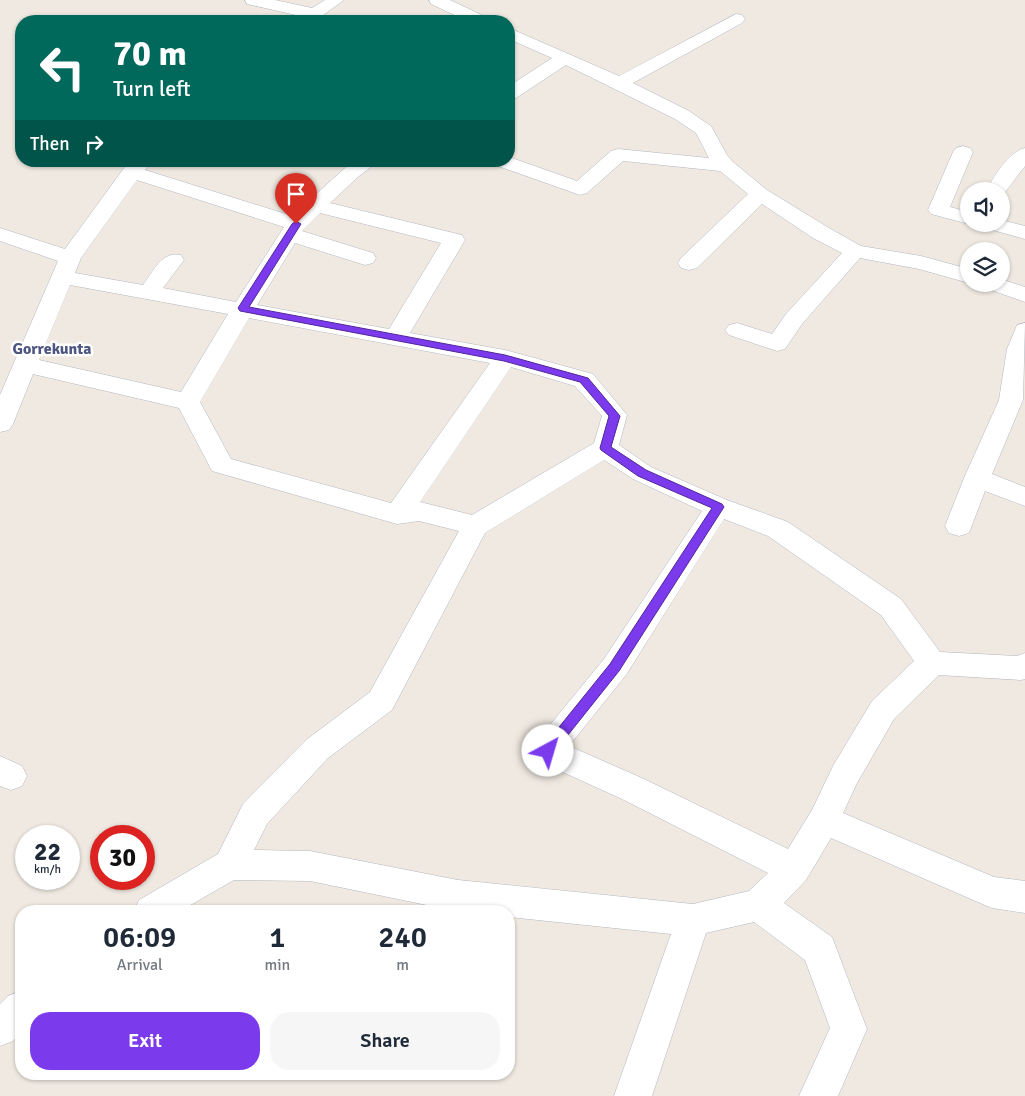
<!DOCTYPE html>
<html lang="en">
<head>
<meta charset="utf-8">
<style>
	:root { --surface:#fff; --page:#f6f6f7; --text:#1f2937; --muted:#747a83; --accent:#7c3aed }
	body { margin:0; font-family:Signika,sans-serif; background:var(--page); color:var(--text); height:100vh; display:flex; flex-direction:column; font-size:19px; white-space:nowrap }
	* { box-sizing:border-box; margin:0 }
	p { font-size:16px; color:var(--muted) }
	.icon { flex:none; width:28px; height:28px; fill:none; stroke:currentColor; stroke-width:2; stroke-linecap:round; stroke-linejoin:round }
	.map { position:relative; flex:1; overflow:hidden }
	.side { position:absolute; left:15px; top:905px; width:500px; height:175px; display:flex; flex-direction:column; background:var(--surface); border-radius:20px; box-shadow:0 1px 4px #0004 }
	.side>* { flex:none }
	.banner { position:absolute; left:15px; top:15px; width:500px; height:152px; border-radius:20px; box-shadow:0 1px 4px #0004; background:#00695c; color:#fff; overflow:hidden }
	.tools { position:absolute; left:960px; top:182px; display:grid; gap:10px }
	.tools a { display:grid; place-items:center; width:50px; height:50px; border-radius:50%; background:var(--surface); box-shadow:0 1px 4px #0004; font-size:25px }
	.speed { position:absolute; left:15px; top:825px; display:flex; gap:10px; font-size:25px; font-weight:700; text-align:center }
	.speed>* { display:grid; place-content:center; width:65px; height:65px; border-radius:50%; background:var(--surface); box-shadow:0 1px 4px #0004; line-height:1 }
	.speed small { font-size:12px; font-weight:400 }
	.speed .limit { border:8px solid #d22; background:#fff; color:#111 }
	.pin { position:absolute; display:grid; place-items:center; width:42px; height:42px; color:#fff; margin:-51px -21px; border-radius:50% 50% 50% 0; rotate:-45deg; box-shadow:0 0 5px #0007 }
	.pin .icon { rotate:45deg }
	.me { position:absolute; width:55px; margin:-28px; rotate:39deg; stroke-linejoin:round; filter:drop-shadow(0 0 4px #0008) }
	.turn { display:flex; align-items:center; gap:18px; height:105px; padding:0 15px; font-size:22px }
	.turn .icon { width:65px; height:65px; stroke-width:2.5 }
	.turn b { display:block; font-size:35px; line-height:42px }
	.then { display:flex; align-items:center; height:48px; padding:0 15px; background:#0003; gap:10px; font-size:19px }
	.eta { display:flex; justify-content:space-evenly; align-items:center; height:85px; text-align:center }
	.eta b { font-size:30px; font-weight:600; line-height:35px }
	.action { display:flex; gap:10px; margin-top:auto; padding:10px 15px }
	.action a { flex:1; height:58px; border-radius:20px; background:var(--accent); color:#fff; font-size:20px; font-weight:600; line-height:58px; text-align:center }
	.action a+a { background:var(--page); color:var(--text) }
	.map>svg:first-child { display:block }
</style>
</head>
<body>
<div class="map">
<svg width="1025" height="1096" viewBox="0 0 1025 1096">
	<rect width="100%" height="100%" fill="#efe9e1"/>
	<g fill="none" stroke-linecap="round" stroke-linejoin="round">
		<!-- minor casing -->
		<g stroke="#b4b7c1" stroke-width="1">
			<path id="minor" d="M245,0H275L312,8L325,0H344L315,21H296L300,16L247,4Z
				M429,0H450L486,17L489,21H467L431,4Z
				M736,14L742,15L745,19L742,23L633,83L689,111L711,126L727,155L733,162L767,190L829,228L861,246L921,256L969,269V283L919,269L860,258L802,324L785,349L777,351L729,335L725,330L729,325L737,323L772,334L786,314L842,253L813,238L762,204L697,268L689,270L681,268L678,263L681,258L748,194L720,171L623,161L587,193L580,195L495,165L492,161H509V157L577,181L611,151L618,149L709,158L696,133L675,119L566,65L516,98L509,100V86L552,58L509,39V28L619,76Z
				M963,146L970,148L973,152L950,207L969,212V224H971H969L931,214L928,210L953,152L956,148Z
				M1025,148V166L1003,195L1001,196V191H986C994,177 1008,152 1025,148Z
				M131,161H151L145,170L292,216L345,168L355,161H379L359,176L330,203L462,235L465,240L410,333L505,350L593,374L627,415L619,445L651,467L727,500L788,522L901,599L940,652L1017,656L1025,653V679L1021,680L939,675L894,719L857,783L843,813L994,877L1025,881V913L992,908L980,903L831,838L806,880L784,903L832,937L867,1029L838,1096H799L830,1028L805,960L754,922L706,933L652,1096H614L671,934L509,917V911H456L310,881L234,880L180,911H134L139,900L218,854L243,804L306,740L370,692L459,531L419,521L397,524L212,471L179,408L33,374L13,424L9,430L0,432V395L58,261L0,241V228L65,249L124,168ZM137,180L284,227L236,302L163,288L184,260L181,255C161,251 154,271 143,285L75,273L81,258ZM320,213L441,243L389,329L257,305L295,243L365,265L373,263L376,258L373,253L302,231ZM70,285L228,314L181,392L39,360ZM249,318L490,363L391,503L231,459L200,402ZM511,367L575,386L602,416L594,443L472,515L420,502ZM604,460L633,479L702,511L604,659L536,742L531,751L536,760L622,799L768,873L749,891L693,904L458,880L310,851L254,850L267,824L328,758L392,710L485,533ZM724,519L768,536L881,615L914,661L872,701L833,766L812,810L788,849L644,779L569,746L626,675Z
				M1001,220L1025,226V239L985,228L981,224H1001Z
				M1001,279L1025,287V302L988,289L985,284H1001Z
				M1025,323L1023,400L992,474L1025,487V506L985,491L969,533L959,536L949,533L945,526L964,478L999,400L1007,349L1017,325Z
				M0,756L22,766L27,776L22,786L11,790L0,786Z
				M21,991V1033L13,1041L0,1046V1004L8,996Z"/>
		</g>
		<!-- minor -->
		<use href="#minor" fill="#fff" fill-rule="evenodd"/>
	</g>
	<!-- route -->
	<path fill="#7c3aed" stroke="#51269a" d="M296,221L301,224L249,307L505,355L588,378L620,416L611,447L646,470L722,504L724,507L619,671L552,755L548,756L543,755L541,751L543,747L610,664L712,508L638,476L601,450L600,448L609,416L580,382L504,361L240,311L238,308L292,224Z"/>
	<g text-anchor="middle" stroke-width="5" stroke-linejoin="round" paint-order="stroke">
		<!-- quarter labels -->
		<g font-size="16" font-weight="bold" fill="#4d5680" stroke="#fff">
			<text x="52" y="354">Gorrekunta</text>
		</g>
	</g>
</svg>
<div class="tools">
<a><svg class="icon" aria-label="sound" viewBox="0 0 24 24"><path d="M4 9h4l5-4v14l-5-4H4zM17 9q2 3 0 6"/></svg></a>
<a><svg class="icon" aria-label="layers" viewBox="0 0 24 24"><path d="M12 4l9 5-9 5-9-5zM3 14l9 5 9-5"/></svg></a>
</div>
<div class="speed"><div>22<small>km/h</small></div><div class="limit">30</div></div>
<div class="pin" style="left:296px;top:224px;background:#d93025"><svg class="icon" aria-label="arrive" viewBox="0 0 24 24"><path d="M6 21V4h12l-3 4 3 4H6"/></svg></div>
<svg class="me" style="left:548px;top:751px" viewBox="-20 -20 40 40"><circle r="19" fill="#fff"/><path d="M0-13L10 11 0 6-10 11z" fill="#7c3aed"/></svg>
<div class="banner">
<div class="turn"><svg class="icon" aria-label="left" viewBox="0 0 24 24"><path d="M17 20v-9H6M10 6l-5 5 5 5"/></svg><div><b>70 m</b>Turn left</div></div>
<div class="then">Then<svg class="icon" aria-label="right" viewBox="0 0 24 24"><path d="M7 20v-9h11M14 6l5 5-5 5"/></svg></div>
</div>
<section class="side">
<div class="eta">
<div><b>06:09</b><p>Arrival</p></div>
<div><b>1</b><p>min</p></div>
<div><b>240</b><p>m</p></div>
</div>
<div class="action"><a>Exit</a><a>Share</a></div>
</section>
</div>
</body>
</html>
